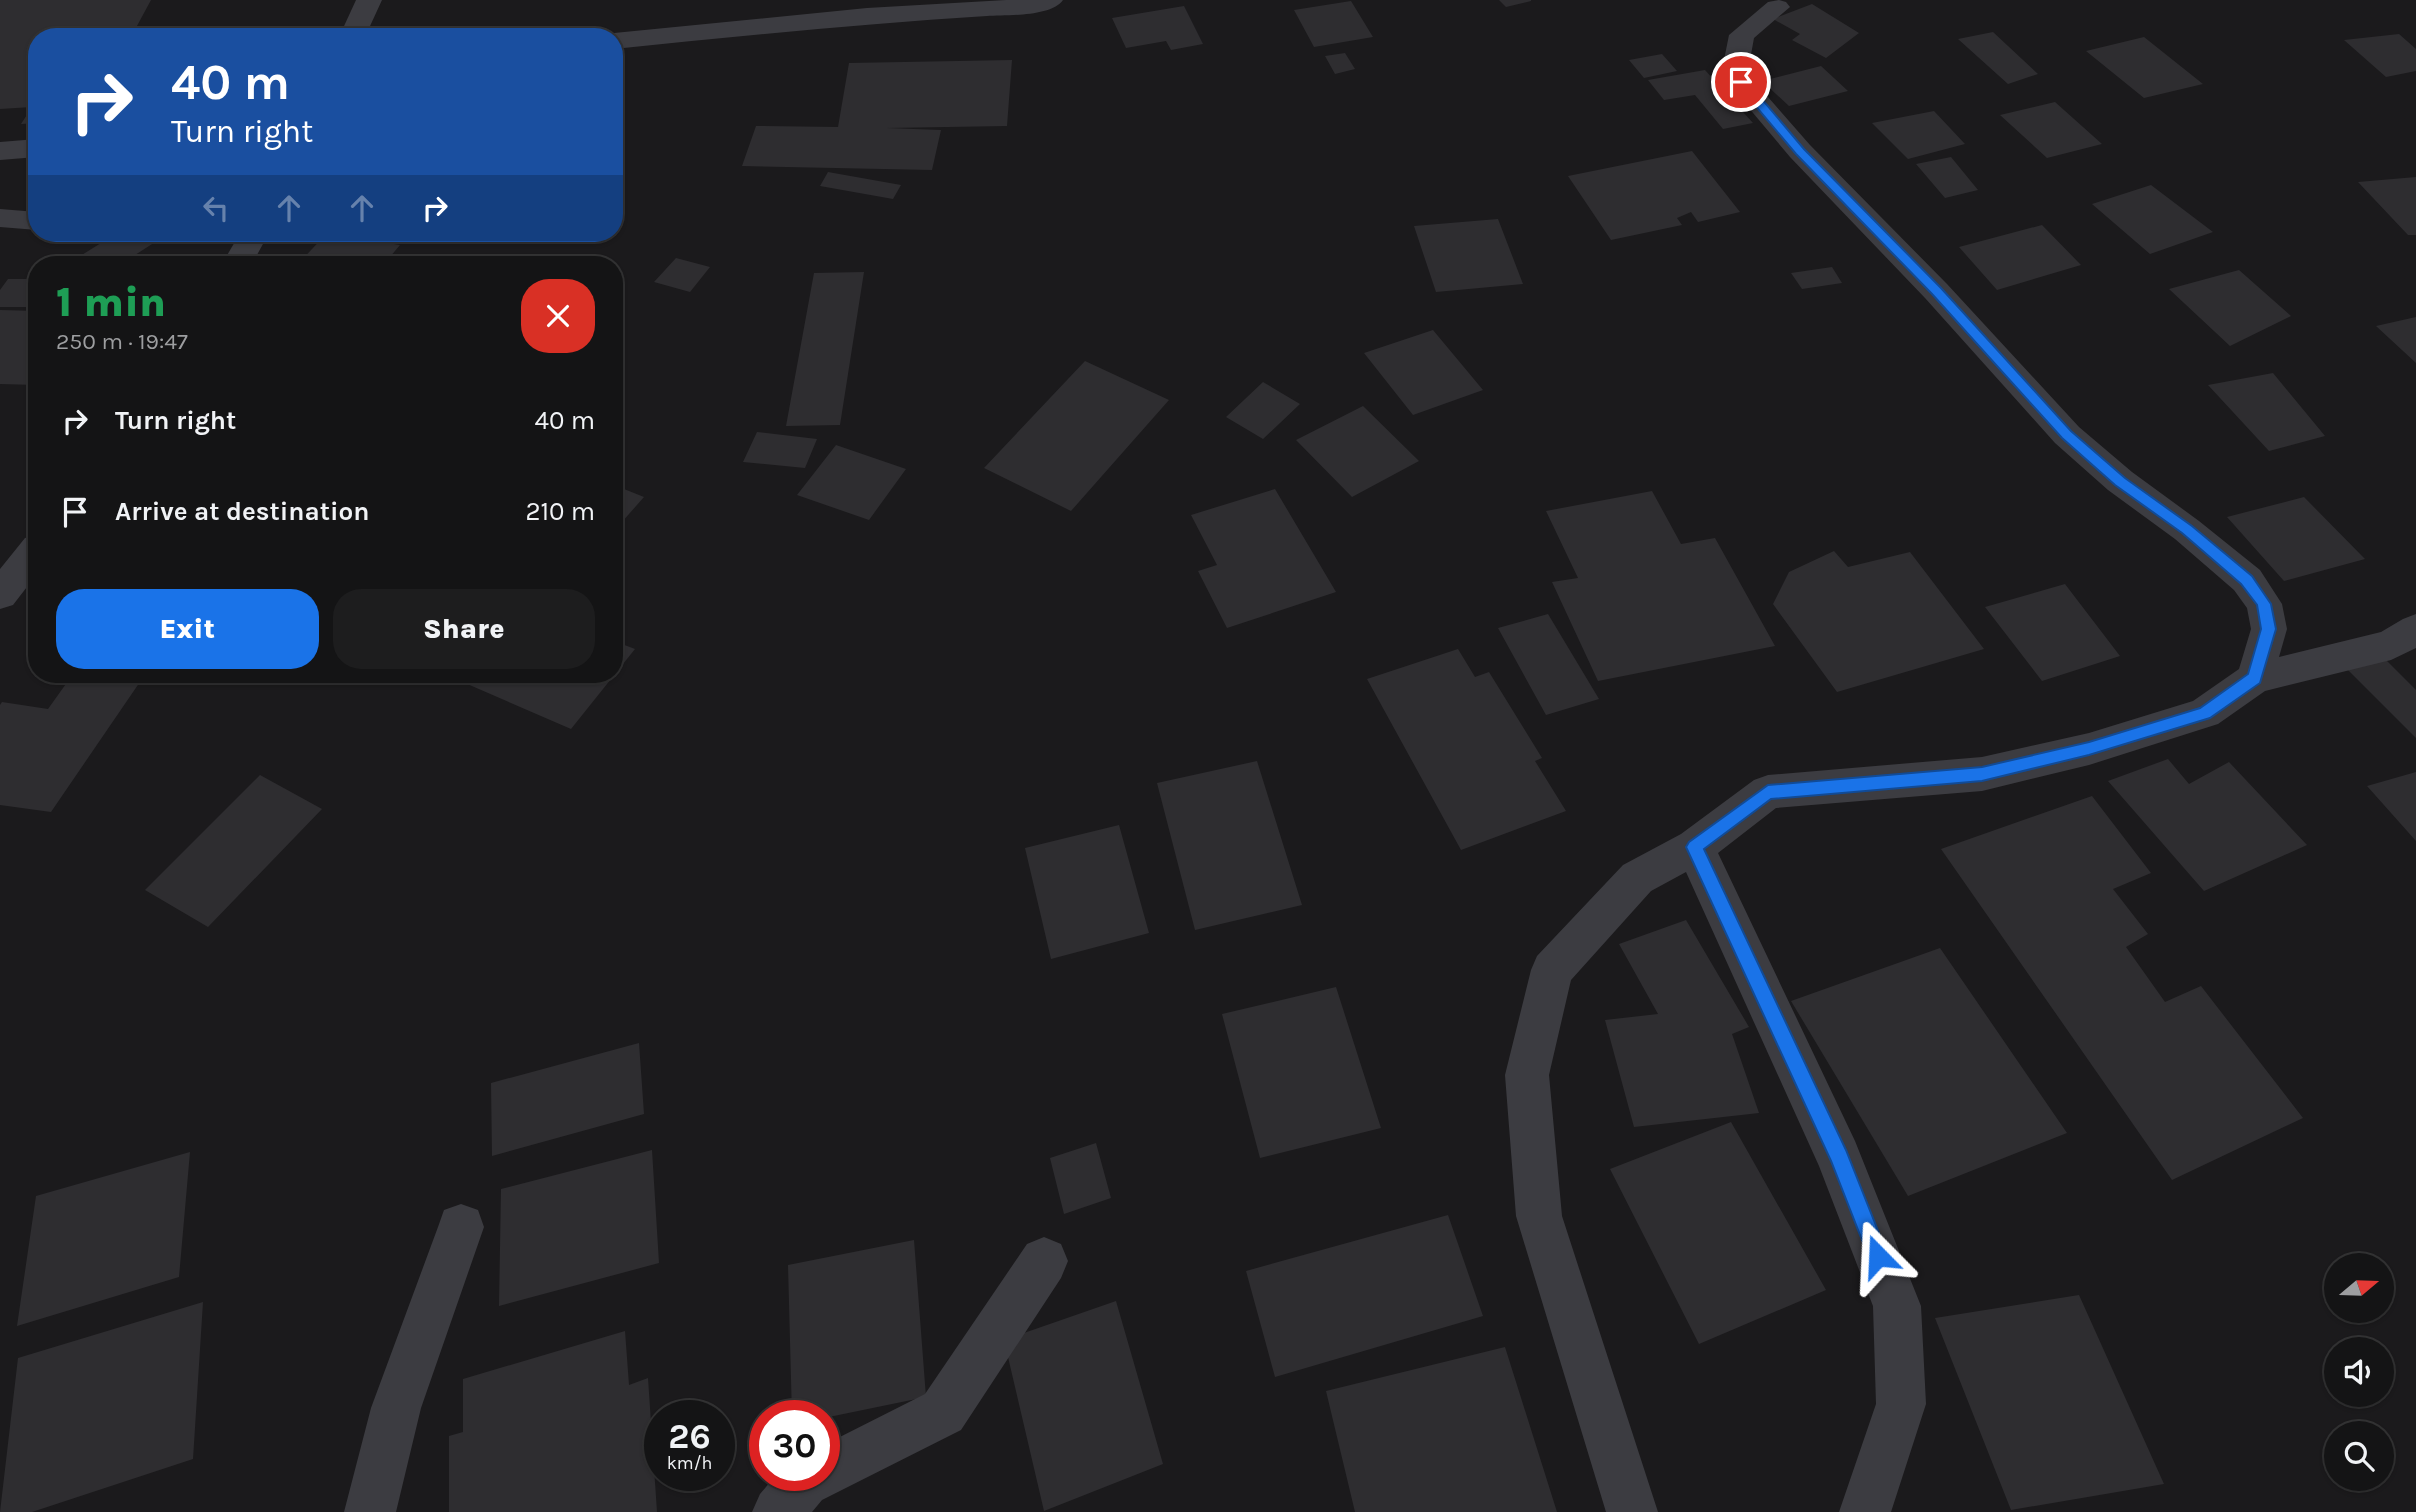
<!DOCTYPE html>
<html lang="en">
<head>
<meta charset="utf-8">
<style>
	:root { --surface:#141415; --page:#1d1d1e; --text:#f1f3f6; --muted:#9d9ea0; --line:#333334; --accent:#1a73e8 }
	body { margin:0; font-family:Karla,sans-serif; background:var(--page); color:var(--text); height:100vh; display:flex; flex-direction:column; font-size:26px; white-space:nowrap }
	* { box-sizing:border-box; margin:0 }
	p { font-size:23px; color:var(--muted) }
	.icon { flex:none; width:38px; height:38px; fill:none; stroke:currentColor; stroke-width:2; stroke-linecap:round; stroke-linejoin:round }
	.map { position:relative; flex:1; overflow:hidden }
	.details { position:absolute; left:28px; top:256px; width:595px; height:427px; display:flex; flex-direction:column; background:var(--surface); border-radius:28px; box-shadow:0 2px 5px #0004,0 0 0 2px var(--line) }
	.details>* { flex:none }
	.top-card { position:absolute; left:28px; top:28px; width:595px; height:214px; border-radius:28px; box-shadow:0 2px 5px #0004,0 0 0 2px var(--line); background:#1a4fa0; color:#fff; overflow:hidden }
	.needle { width:46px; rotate:71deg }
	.controls { position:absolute; left:2324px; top:1253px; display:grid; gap:14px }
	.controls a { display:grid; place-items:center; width:70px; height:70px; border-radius:50%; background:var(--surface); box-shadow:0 2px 5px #0004,0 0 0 2px var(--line); font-size:35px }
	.speed { position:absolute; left:644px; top:1400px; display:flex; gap:14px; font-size:35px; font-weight:700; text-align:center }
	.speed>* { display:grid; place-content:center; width:91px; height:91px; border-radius:50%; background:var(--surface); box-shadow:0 2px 5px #0004,0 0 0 2px var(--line); line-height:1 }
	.speed small { font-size:18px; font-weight:400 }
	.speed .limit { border:10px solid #d22; background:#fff; color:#111 }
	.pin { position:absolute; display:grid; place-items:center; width:60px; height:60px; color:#fff; margin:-30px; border:4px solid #fff; border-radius:50%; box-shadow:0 2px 7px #0007 }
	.me { position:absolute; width:77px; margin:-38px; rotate:339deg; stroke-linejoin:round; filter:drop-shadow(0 0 5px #0008) }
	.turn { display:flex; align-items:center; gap:24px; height:147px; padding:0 28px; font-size:32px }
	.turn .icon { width:91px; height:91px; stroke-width:2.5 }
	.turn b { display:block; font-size:49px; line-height:60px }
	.lanes { display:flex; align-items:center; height:66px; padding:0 28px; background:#0003; justify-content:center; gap:35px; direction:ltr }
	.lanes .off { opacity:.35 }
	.round { display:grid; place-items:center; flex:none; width:74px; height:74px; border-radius:28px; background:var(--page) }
	.head { display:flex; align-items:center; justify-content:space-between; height:119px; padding:0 28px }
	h1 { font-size:42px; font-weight:800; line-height:52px; color:#1e9e55 }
	.primary-button { display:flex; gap:14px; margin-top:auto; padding:14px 28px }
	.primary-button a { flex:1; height:80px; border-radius:28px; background:var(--accent); color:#fff; font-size:28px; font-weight:800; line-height:80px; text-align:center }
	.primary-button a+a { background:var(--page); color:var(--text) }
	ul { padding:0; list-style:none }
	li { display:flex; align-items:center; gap:21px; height:91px; padding:0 28px }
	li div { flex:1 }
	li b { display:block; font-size:26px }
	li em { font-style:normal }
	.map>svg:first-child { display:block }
</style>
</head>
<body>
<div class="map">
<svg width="2416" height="1512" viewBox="0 0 2416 1512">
	<rect width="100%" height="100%" fill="#1b1a1c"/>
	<!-- building -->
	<path fill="#2e2d30" d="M0,0H151L131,37H37V123L21,124L32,107L0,109Z
		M1499,0H1531V1L1506,7Z
		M1351,1L1373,37L1314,47L1294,10Z
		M1812,4L1859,33L1826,58L1792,40L1800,34L1773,19Z
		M1184,6L1203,44L1171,50L1166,41L1126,48L1112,18Z
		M1993,32L2038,74L2008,84L1958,39Z
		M2399,34L2416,49V71L2386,77L2344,40Z
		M2144,37L2203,84L2144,98L2086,51Z
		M1345,53L1355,69L1335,74L1325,56Z
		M1662,54L1677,71L1644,78L1629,60Z
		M1012,60L1007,126L887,128L941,130L932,170L742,166L756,126L838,127L849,63Z
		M1821,66L1848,91L1789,106L1762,81Z
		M1705,70L1753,123L1723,129L1695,95L1664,100L1648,80Z
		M2055,102L2102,144L2047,158L2000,115Z
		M1934,111L1965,144L1908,159L1872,123Z
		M1692,151L1740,212L1698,222L1691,212L1677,218L1682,225L1611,240L1568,176Z
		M1951,157L1978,190L1945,198L1916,164Z
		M828,172L901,185L893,199L820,186Z
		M2416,177V235H2408L2358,182Z
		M2151,185L2213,232L2150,254L2092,204Z
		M1498,219L1523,284L1436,292L1414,226Z
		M2042,225L2081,265L1997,290L1959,247Z
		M117,233H155L163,237L121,264L69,263Z
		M327,233L400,245L384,264H298Z
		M401,233H435L422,242Z
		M676,258L710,267L690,292L654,282Z
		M1832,267L1842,283L1802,289L1791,273Z
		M2239,270L2291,316L2230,346L2169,289Z
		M864,272L840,425L786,426L814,273Z
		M8,279H37V300L32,307H0V290Z
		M0,310L37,311V385L0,384Z
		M2416,317V363L2376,326Z
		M1433,330L1483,390L1413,415L1364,353Z
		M1085,361L1169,400L1071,511L984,468Z
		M2273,373L2325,436L2269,451L2208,385Z
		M1263,382L1300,404L1263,439L1226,417Z
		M1363,406L1419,461L1352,497L1296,440Z
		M757,432L817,439L805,468L743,462Z
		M836,445L906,469L869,520L797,495Z
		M614,485L644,497L614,531Z
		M1275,489L1336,592L1227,628L1198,571L1217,565L1191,515Z
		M1652,491L1681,544L1715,538L1775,646L1598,681L1552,582L1578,578L1546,511Z
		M2304,497L2365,559L2284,581L2227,517Z
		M1834,551L1848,567L1910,552L1984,649L1837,692L1773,604L1789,572Z
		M2065,584L2120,656L2042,681L1985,607Z
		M1548,614L1599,699L1546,715L1498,628Z
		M614,641L635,649L571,729L465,683L473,674H614Z
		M1458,649L1475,677L1489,672L1542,758L1535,761L1566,811L1461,850L1367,679Z
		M2376,650L2416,690V738L2341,663Z
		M73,674L144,676L51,812L0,805V705L2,702L48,709Z
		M2168,759L2189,784L2229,762L2307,845L2204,891L2108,781Z
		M1257,761L1302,905L1195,930L1157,783Z
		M2416,772V841L2367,786Z
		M260,775L322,809L208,927L145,890Z
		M2092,796L2151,873L2113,889L2148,934L2126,947L2165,1002L2201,986L2303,1118L2172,1180L1941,849Z
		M1119,825L1149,933L1051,959L1025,848Z
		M1686,920L1749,1027L1732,1034L1759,1113L1634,1127L1605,1020L1658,1014L1619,944Z
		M1940,948L2067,1133L1908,1196L1791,1001Z
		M1336,987L1381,1128L1260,1158L1222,1014Z
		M639,1043L644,1114L492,1156L491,1083Z
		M1731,1122L1826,1290L1699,1344L1610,1169Z
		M1096,1143L1111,1198L1064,1214L1050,1158Z
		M652,1150L659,1263L499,1306L501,1189Z
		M190,1152L179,1277L17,1326L36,1196Z
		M1448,1215L1483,1316L1275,1377L1246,1271Z
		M914,1240L926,1397L824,1418V1416H792L788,1265Z
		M2079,1295L2164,1484L2011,1510L1935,1318Z
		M1116,1301L1163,1464L1044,1511L1004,1340Z
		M203,1302L193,1459L32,1512H0L18,1358Z
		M625,1331L629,1385L648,1378L657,1512H449V1436L463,1432V1379Z
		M1505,1347L1557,1512H1355L1326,1391Z"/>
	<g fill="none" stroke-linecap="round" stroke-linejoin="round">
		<!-- minor -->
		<path fill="#3c3c41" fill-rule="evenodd" d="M356,0H382L365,37H339Z
			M1006,0H1063C1051,17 1006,15 987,16C862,24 738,36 614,49V37H604L614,33L867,8Z
			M1779,0L1786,2L1790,7L1754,38L1750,60L1754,81L1810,145L1947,284L2079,427L2132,472L2199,521L2260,570L2282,604L2287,629L2279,657L2381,632L2403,619L2416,614V648L2391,660L2265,691L2218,724L2089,765L1982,791L1776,808L1718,853L1855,1141L1921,1306L1926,1404L1891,1512H1839L1876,1404L1873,1306L1819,1166L1686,872L1651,891L1571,980L1549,1075L1562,1216L1658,1512H1606L1516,1216L1505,1075L1531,970L1537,956L1623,865L1681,834L1754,780L1768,775L1982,757L2089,733L2193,701L2239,669L2251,629L2247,608L2234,590L2175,539L2108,490L2055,443L1925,298L1790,157L1732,88L1728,82L1724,60L1729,35L1768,2Z
			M37,139V157L0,160V142Z
			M0,209L37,212V230L0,227Z
			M240,233H269L252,264H222Z
			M37,535V574L13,605L0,609V569L25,538Z
			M461,1204L478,1210L484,1227L421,1408L396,1512H344L371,1408L438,1227L444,1210Z
			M1044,1237L1061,1244L1068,1261L1061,1278L961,1430L822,1500L812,1512H752L760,1494L776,1475H824V1445L925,1394L1027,1244Z"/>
	</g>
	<!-- route -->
	<path fill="#1a73e8" stroke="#114b97" stroke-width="2" d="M1737,79H1745L1804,149L1941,288L2071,431L2125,478L2192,526L2252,576L2271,604L2276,629L2260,683L2210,718L2089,755L1982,781L1771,799L1704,849L1846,1150L1888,1256L1885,1263L1878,1266L1871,1263L1831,1161L1686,847L1689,842L1768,785L1982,767L2089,742L2200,708L2248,674L2261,629L2257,605L2241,584L2182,533L2115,485L2062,438L1932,294L1796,154L1737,84Z"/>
</svg>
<div class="controls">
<a><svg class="needle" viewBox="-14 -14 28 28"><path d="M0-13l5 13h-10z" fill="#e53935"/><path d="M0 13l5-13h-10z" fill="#9d9ea0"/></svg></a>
<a><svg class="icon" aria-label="sound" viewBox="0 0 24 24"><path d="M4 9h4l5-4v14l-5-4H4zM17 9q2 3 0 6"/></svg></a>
<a><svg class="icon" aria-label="search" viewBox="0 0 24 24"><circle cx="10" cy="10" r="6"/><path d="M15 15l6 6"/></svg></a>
</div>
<div class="speed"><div>26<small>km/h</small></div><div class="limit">30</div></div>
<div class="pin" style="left:1741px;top:82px;background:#d93025"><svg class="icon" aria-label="arrive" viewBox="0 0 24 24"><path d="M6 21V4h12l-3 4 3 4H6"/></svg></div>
<svg class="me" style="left:1878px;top:1256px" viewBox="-20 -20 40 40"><path d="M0-17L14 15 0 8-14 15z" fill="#1a73e8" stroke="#fff" stroke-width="4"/></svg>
<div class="top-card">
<div class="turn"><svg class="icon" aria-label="right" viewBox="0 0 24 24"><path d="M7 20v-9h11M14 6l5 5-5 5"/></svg><div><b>40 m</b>Turn right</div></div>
<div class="lanes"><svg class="icon off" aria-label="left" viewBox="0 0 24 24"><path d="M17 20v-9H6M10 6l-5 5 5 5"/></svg><svg class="icon off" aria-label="ahead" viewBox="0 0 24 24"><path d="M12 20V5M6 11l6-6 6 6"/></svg><svg class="icon off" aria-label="ahead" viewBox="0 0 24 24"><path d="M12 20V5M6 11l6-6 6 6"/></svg><svg class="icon" aria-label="right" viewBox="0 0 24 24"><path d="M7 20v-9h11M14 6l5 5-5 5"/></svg></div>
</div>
<section class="details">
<div class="head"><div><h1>1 min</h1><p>250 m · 19:47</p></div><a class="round" style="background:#d93025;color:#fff"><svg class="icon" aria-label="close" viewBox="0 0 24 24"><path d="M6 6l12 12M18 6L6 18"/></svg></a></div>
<ul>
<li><svg class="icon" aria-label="right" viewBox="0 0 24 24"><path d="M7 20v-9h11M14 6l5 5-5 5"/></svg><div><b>Turn right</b></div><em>40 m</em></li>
<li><svg class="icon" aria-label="arrive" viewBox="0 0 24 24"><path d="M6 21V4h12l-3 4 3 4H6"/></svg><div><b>Arrive at destination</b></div><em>210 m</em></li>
</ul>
<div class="primary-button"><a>Exit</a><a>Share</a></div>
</section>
</div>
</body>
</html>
